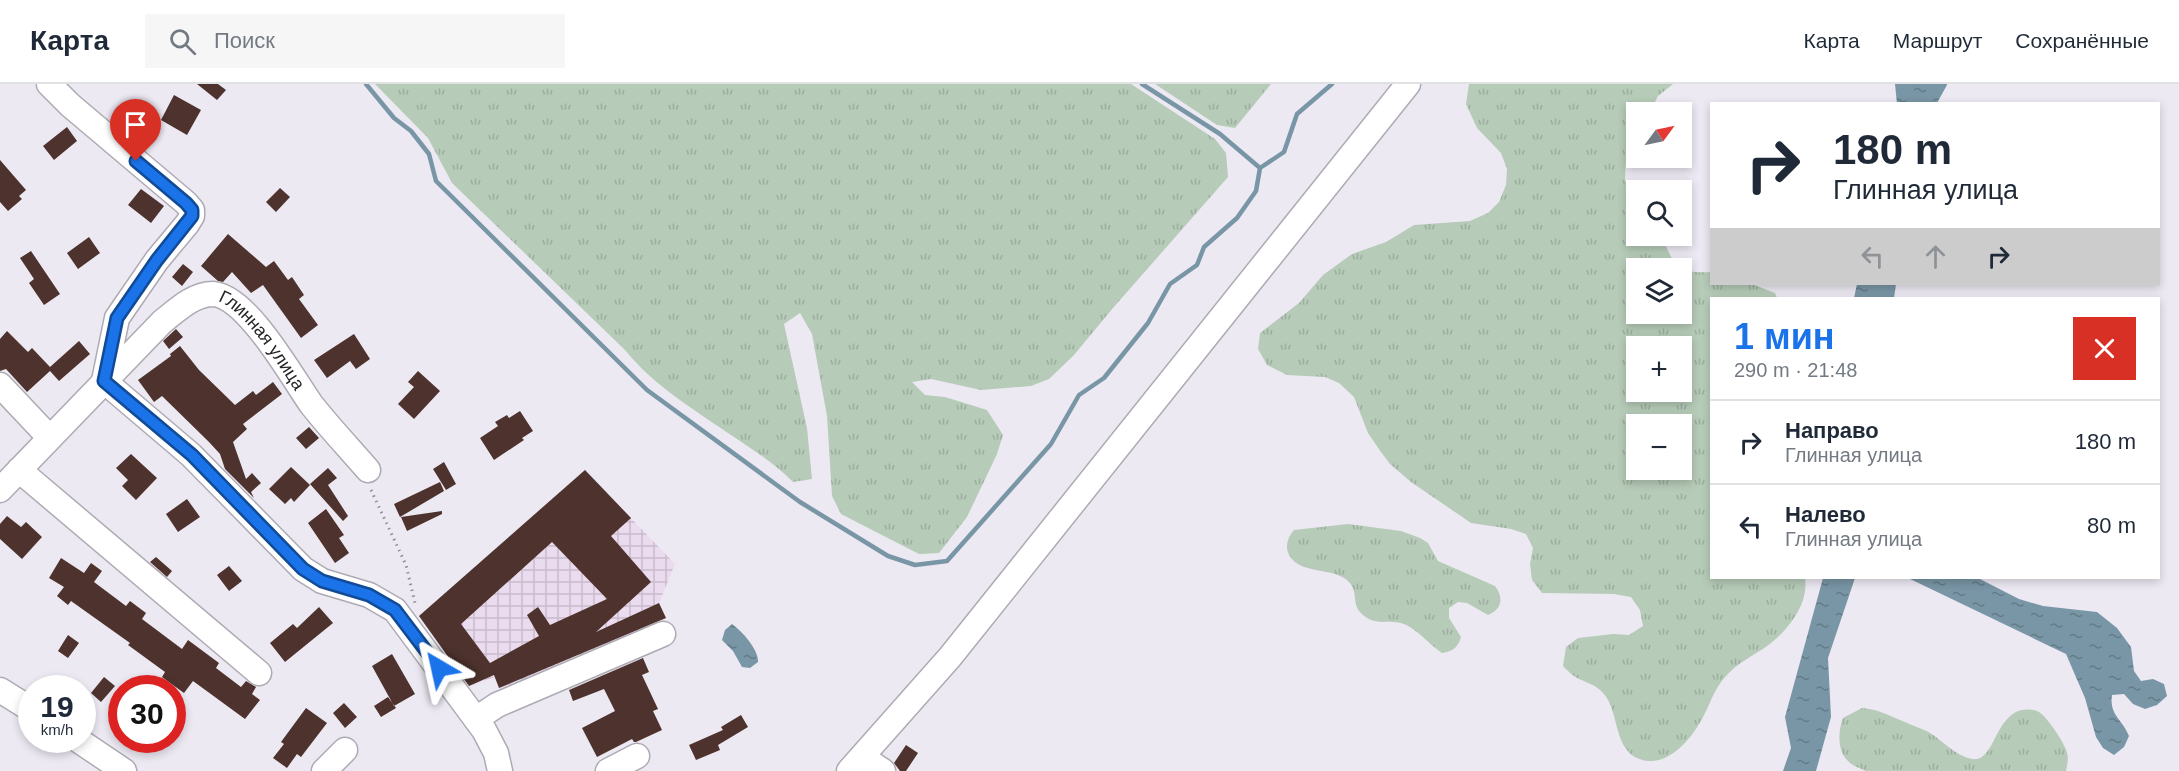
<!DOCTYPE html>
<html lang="ru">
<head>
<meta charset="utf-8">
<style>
	:root { --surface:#fff; --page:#f6f6f7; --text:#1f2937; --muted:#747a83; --line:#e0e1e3; --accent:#1a73e8 }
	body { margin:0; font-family:Helvetica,sans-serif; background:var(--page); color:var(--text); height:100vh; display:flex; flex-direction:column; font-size:22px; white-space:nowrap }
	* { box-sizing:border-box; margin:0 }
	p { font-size:20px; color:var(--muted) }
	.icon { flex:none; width:33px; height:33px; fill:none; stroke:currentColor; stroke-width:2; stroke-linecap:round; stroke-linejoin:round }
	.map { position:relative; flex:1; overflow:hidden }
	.panel { position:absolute; left:1710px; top:213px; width:450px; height:282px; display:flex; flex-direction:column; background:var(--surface); border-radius:0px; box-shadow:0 3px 9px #0003 }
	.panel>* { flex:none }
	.banner { position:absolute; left:1710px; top:18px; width:450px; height:183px; border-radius:0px; box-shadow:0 3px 9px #0003; background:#fff; color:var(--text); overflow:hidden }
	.needle { width:39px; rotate:57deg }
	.controls { position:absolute; left:1626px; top:18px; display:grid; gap:12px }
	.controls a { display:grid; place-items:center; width:66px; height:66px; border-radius:0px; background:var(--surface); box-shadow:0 3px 9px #0003; font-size:30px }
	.speed { position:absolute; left:18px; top:591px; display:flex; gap:12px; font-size:30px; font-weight:700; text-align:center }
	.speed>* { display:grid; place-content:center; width:78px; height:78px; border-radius:50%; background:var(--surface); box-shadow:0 3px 9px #0003; line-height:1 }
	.speed small { font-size:15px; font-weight:400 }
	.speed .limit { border:9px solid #d22; background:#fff; color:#111 }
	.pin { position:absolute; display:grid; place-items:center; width:51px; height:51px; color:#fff; margin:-62px -26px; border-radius:50% 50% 50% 0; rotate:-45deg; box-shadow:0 0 6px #0007 }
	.pin .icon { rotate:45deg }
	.me { position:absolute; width:66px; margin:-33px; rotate:324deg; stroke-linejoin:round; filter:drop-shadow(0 0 4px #0008) }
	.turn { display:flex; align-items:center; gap:21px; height:126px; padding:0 24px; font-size:27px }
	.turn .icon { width:78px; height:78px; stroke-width:2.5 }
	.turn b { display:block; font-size:42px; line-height:51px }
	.lanes { display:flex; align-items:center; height:57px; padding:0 24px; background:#0003; justify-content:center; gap:30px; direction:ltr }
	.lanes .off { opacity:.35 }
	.round { display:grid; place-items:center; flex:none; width:63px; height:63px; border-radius:0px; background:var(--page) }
	.head { display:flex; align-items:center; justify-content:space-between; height:102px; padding:0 24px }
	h1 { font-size:36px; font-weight:800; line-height:45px; color:var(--accent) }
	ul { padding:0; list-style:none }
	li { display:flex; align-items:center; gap:18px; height:84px; padding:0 24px; border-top:2px solid var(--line) }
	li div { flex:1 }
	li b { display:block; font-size:22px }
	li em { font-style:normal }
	header { display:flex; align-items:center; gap:36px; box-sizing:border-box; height:84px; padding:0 30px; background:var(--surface); border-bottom:2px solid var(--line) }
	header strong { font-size:28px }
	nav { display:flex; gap:33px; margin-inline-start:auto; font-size:21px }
	.search { width:420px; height:54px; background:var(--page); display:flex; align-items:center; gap:15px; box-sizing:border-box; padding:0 21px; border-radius:0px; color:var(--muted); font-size:22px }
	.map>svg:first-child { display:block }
</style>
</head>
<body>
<header>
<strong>Карта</strong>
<div class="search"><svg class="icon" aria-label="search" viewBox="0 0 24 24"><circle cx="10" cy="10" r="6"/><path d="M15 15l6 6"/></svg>Поиск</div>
<nav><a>Карта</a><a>Маршрут</a><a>Сохранённые</a></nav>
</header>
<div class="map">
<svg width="2179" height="687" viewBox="0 0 2179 687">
	<defs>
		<pattern id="industrial-grid" width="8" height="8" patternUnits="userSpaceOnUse" patternTransform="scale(1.5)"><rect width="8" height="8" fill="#ebdbee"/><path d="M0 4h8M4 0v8" fill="none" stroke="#c9bccc"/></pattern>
		<pattern id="grass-tufts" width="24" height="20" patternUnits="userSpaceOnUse" patternTransform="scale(1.5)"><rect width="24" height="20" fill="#b6cbb8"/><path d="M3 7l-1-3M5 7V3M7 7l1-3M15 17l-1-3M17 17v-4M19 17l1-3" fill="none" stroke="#9cae9e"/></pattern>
		<pattern id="water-ripples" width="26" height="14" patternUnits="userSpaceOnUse" patternTransform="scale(1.5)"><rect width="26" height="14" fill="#7996a6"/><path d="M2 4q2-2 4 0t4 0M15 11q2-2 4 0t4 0" fill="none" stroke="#637a87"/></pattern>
	</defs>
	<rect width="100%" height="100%" fill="#ede9f3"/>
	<!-- industrial -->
	<path fill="url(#industrial-grid)" d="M585,386L675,480L659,519L666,534L501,607L495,593L469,602L419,532Z"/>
	<!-- grass -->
	<path fill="url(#grass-tufts)" fill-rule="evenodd" d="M375,0H1131L1215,55L1226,69L1228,93L1113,224L1074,271L1049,295L1031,302L981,306L931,295L912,298L925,311L945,313L987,326L1003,351L997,370L967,433L939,469L919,470L841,430L832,412L827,332L812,250L800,229L784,240L807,344L812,395L793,398C775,380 755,367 734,353C696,327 654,302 625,266L452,99L428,54Z
		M1155,0H1271L1235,44L1217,41Z
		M1469,0H1673L1658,12L1650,28H1636V55L1626,76L1625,95L1631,110L1636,115V152H1662C1673,181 1678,190 1711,188L1712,200H1752L1775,209L1777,214H1712V494H1805C1809,520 1788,547 1767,562C1753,572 1737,579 1726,592C1713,605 1709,625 1699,640C1690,656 1670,678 1650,677C1612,675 1621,630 1604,610C1597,601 1587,599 1577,594C1572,591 1567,586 1563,582L1566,563L1578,554L1613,550L1629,551L1643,542L1640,526L1631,513L1614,510L1542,509L1532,496L1530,480L1533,464L1526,450L1511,445L1471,439L1411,398L1390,380L1381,368L1368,349L1354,313L1339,299L1325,293L1287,291L1267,281L1258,265L1260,249L1299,219L1323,191L1352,170L1386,158L1414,141L1470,137L1488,129L1499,118L1506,101L1507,85L1501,69L1477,44L1466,20ZM1636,184H1682V230H1636ZM1636,262H1682V308H1636ZM1636,340H1682V386H1636Z
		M1348,440L1401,447L1420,454L1428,459L1438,477L1495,502C1504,514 1502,525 1488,531L1467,519L1458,518L1449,524V534L1461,553C1458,564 1453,567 1442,569C1428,560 1417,544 1401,539C1387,536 1373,542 1361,529C1350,518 1361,505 1344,494C1332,487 1320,488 1308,484C1288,479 1280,462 1294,446Z
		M1862,624C1878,625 1890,632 1905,638C1913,642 1922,644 1930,649C1943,657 1957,673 1973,675C1994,678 1994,634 2021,626C2026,625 2034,625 2039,628C2047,633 2065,659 2067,669C2069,675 2067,681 2066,687H1866C1860,684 1852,682 1848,677C1837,667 1838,646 1843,634Z"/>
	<!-- water -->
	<path fill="url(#water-ripples)" d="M1895,0H1947V1L1937,19L1897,20Z
		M1857,200H1896L1894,214H1854Z
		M1823,494H1855L1828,574L1831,633L1816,687H1783L1791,664L1785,633Z
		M1908,494H1978L2019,515L2043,522L2097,528L2117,544L2131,563L2134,587L2141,597L2153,595L2164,600L2167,612L2157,621L2145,625L2133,620L2124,610L2112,611C2109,631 2122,635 2129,652L2124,663L2114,671L2103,664L2096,653L2085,614L2066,570Z
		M732,540C742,547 759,566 758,578L750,584L742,583L733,567L722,556L725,546Z"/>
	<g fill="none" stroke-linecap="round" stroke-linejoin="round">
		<!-- stream -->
		<path stroke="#7996a6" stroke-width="4.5" d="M366,0L394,34L411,47L429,70L436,97L647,306L800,418L888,472L915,481L947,477L1051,360L1079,311L1104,294L1148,239L1170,200L1197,181L1204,163L1237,134L1256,107L1260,84L1284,68L1297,30L1332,0
			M1142,0L1220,50L1260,84"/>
	</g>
	<!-- building -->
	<path fill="#4d322d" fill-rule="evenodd" d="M197,0H218L226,6L217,16Z
		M174,11L201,26L187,51L161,36Z
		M67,43L77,57L54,76L43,62Z
		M0,76L26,106L19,112L22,115L8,127L0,118Z
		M280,104L290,113L276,128L266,118Z
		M141,105L164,122L151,139L128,121Z
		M228,150L266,183L274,177L288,196L292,193L304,211L299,215L318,241L301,254L263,201L251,209L232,188L223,198L218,197L201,182Z
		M89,153L100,169L78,185L67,169Z
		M31,167L60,210L44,221L29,199L34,195L20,174Z
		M183,180L193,188L182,202L172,193Z
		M176,245L183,253L169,265L163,257Z
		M7,247L28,268L32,264L50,283L79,257L90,270L59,297L50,287L27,308L6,285L0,287V255Z
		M354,250L370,275L356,285L350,277L327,294L314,276Z
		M180,262L199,286L235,321L253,307L256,311L273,298L282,310L243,340L247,345L233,358L246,395L252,389L261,399L251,408L254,414L225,385L220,370L209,358L162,312L154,318L138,296L171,272L170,270Z
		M418,287L440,307L414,335L398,320L414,303L408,298Z
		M520,327L533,347L522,354L524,356L494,376L480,354L498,342L495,338L507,331L509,334Z
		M309,343L319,354L306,365L296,354Z
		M131,370L157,394L136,416L122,402L128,396L116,384Z
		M444,378L456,400L446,406L433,385Z
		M291,383L310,401L294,418L291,414L285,420L269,405Z
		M328,384L337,394L328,401L348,432L343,437L310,400Z
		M585,386L631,434L611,452L651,498L596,548L659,519L666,534L499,604L494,591L469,602L419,532ZM552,458L607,515L550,541L538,523L527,531L539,552L490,579L461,540Z
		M440,398L444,407L400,433L394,420Z
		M187,415L200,433L178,448L166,430Z
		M326,425L344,451L339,454L349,469L335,479L308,439Z
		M442,427V430L407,447L401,433Z
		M7,432L21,443L26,438L42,453L22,475L0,455V440Z
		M156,473L172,487L167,493L150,478Z
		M61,474L84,489L91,479L102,487L94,498L126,522L130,517L146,529L142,535L182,565L188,556L219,579L216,584L241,603L246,597L256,603L252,610L260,616L245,635L193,597L184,609L162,593L165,588L128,561L130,559L71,517L68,521L57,512L64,503L49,494Z
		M229,482L242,497L229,507L217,491Z
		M319,523L333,539L285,578L270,559L293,540L297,544Z
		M68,551L79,559L68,574L58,567Z
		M392,570L415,610L394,622L372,582Z
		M643,574L649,588L642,591L658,625L653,627L662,646L636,658H634L632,655L597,673L582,644L615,627L604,605L573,617L569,606Z
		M104,593L115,602L101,618L91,609Z
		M388,613L396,624L381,633L374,622Z
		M344,619L357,633L345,644L333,629Z
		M306,624L327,639L301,673L297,670L287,684L273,674L284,660L281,658Z
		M741,631L748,643L718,661L720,666L696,676L689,661L723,646L721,643Z
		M906,661L918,669L906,687H900L894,679Z"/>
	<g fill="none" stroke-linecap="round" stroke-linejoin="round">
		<!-- minor casing -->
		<g stroke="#aeaab3" stroke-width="27">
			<g id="minor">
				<path d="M49,0L70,21L186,119L192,126V132L187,140L157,176L117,234L104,297"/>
				<path d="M104,297L191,371L303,485L322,497L369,511L395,526L484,646L496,669L500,687"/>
				<path d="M0,301L49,353"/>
				<path d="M19,386L259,589"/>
				<path id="s1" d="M0,406L162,238C176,227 193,210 213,210C247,212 292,293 311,320C329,343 349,364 368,386"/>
				<path d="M0,606L32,626"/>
				<path d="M476,635L497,621L663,550"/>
				<path d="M78,656L124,687"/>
				<path d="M862,673L883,687"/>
				<path d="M324,687L345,666"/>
				<path d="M608,687L637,672"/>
				<path d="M849,687L950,573L1408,0"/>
			</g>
		</g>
		<!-- path -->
		<path stroke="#938f96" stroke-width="3" stroke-dasharray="1.5 4.5" stroke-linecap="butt" d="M371,406L406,481L415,519"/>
		<!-- minor -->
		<use href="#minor" stroke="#fff" stroke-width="24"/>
	</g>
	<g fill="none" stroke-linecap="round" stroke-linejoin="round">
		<!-- route casing -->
		<g stroke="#114b97" stroke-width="15">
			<path id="route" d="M136,77L186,119L192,126V132L157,176L117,234L104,297L192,371L303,485L322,497L369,511L395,526L439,584"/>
		</g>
		<!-- route -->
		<use href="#route" stroke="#1a73e8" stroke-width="10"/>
	</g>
	<g text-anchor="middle" stroke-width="6" stroke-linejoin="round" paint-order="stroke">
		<!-- street labels -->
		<g font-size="18" fill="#252326" stroke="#ede9f3">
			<text dy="6" stroke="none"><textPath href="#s1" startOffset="362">Глинная улица</textPath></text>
		</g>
	</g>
</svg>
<div class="controls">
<a><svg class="needle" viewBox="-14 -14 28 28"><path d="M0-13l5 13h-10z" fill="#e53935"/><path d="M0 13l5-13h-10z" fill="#747a83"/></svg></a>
<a><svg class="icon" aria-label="search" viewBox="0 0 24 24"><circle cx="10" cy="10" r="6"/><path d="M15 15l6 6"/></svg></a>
<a><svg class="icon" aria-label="layers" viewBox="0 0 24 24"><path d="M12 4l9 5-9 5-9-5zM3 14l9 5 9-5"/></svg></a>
<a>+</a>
<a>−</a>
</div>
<div class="speed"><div>19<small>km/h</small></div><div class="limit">30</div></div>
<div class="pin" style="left:136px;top:77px;background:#d93025"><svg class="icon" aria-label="arrive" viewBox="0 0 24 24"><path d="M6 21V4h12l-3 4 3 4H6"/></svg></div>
<svg class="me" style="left:439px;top:584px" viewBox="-20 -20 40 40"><path d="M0-17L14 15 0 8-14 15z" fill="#1a73e8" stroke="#fff" stroke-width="4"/></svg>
<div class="banner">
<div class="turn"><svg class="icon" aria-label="right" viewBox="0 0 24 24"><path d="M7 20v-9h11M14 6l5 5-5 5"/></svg><div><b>180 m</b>Глинная улица</div></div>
<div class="lanes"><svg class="icon off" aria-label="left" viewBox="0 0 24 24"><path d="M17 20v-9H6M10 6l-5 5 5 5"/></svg><svg class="icon off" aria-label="ahead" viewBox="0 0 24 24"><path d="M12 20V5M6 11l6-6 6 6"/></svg><svg class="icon" aria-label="right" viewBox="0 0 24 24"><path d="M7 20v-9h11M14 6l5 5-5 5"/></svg></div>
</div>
<section class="panel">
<div class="head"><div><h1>1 мин</h1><p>290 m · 21:48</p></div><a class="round" style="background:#d93025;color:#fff"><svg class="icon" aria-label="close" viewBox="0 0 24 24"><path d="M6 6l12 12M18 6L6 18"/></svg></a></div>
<ul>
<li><svg class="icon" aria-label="right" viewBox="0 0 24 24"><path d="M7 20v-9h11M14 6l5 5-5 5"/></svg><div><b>Направо</b><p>Глинная улица</p></div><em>180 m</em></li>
<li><svg class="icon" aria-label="left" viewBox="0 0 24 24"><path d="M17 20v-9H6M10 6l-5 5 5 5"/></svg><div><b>Налево</b><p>Глинная улица</p></div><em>80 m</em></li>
</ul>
</section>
</div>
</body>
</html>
